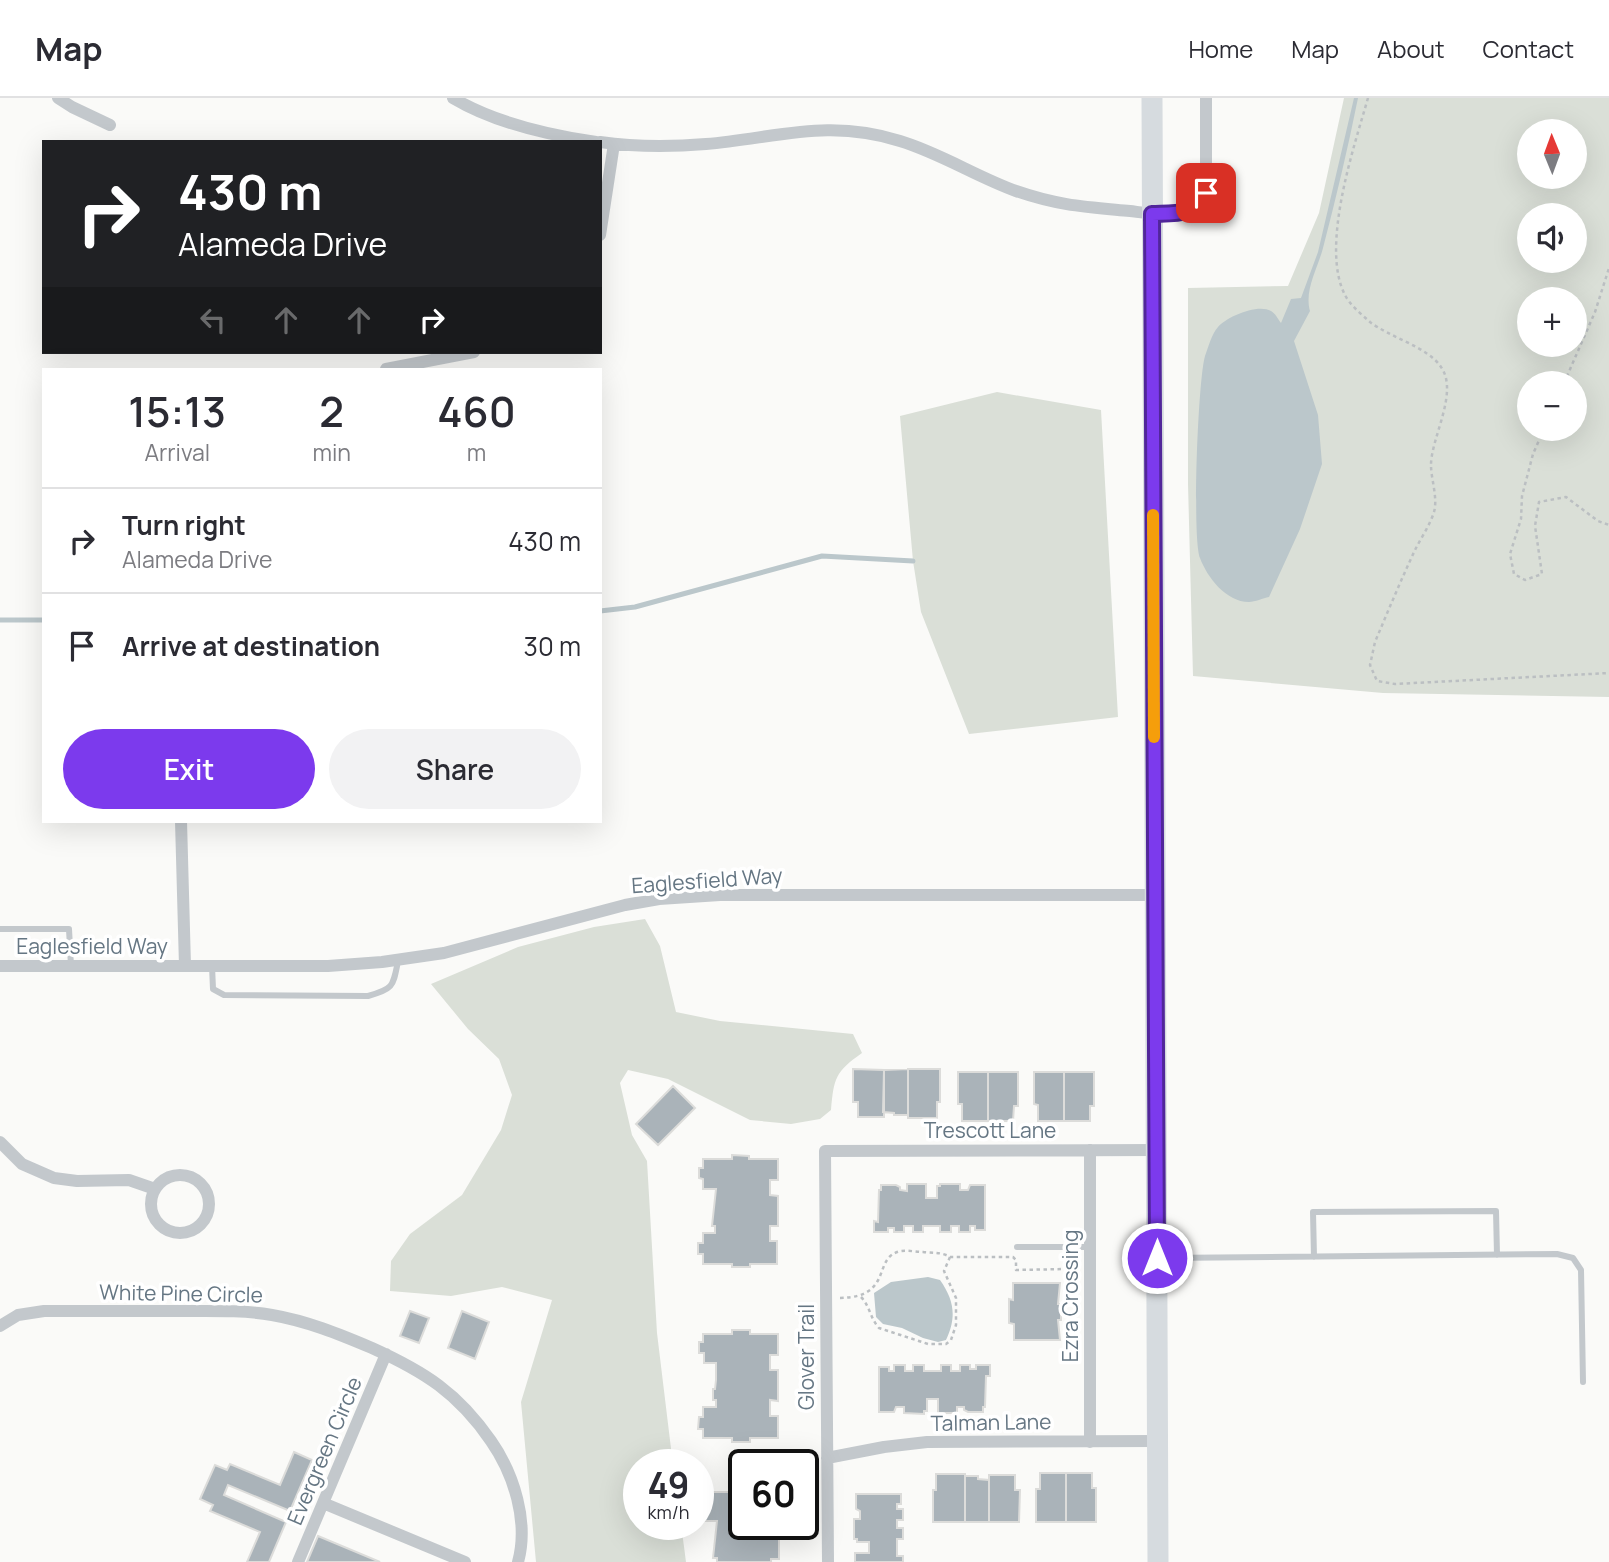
<!DOCTYPE html>
<html lang="en">
<head>
<meta charset="utf-8">
<style>
	:root { --surface:#fff; --page:#f2f2f3; --text:#2b2b33; --muted:#7c7c81; --line:#e1e1e2; --accent:#7c3aed }
	body { margin:0; font-family:Manrope,sans-serif; background:var(--page); color:var(--text); height:100vh; display:flex; flex-direction:column; font-size:26px; white-space:nowrap }
	* { box-sizing:border-box; margin:0 }
	p { font-size:23px; color:var(--muted) }
	.icon { flex:none; width:38px; height:38px; fill:none; stroke:currentColor; stroke-width:2; stroke-linecap:round; stroke-linejoin:round }
	.map { position:relative; flex:1; overflow:hidden }
	.details { position:absolute; left:42px; top:270px; width:560px; height:455px; display:flex; flex-direction:column; background:var(--surface); border-radius:0px; box-shadow:0 7px 28px #0002 }
	.details>* { flex:none }
	.banner { position:absolute; left:42px; top:42px; width:560px; height:214px; border-radius:0px; box-shadow:0 7px 28px #0002; background:#202124; color:#fff; overflow:hidden }
	.needle { width:46px; rotate:359deg }
	.tools { position:absolute; left:1517px; top:21px; display:grid; gap:14px }
	.tools a { display:grid; place-items:center; width:70px; height:70px; border-radius:50%; background:var(--surface); box-shadow:0 7px 28px #0002; font-size:35px }
	.speed { position:absolute; left:623px; top:1351px; display:flex; gap:14px; font-size:35px; font-weight:700; text-align:center }
	.speed>* { display:grid; place-content:center; width:91px; height:91px; border-radius:50%; background:var(--surface); box-shadow:0 7px 28px #0002; line-height:1 }
	.speed small { font-size:18px; font-weight:400 }
	.speed .limit { border:4px solid #111; border-radius:10px; background:#fff; color:#111 }
	.pin { position:absolute; display:grid; place-items:center; width:60px; height:60px; color:#fff; margin:-30px; border-radius:14px; box-shadow:0 4px 10px #0006 }
	.me { position:absolute; width:77px; margin:-38px; rotate:0deg; stroke-linejoin:round; filter:drop-shadow(0 0 5px #0008) }
	.turn { display:flex; align-items:center; gap:24px; height:147px; padding:0 21px; font-size:32px }
	.turn .icon { width:91px; height:91px; stroke-width:2.5 }
	.turn b { display:block; font-size:49px; line-height:60px }
	.lanes { display:flex; align-items:center; height:66px; padding:0 21px; background:#0003; justify-content:center; gap:35px; direction:ltr }
	.lanes .off { opacity:.35 }
	.eta { display:flex; justify-content:space-evenly; align-items:center; height:119px; text-align:center }
	.eta b { font-size:42px; font-weight:600; line-height:49px }
	.primary-button { display:flex; gap:14px; margin-top:auto; padding:14px 21px }
	.primary-button a { flex:1; height:80px; border-radius:42px; background:var(--accent); color:#fff; font-size:28px; font-weight:600; line-height:80px; text-align:center }
	.primary-button a+a { background:var(--page); color:var(--text) }
	ul { padding:0; list-style:none }
	li { display:flex; align-items:center; gap:21px; height:105px; padding:0 21px; border-top:2px solid var(--line) }
	li div { flex:1 }
	li b { display:block; font-size:26px }
	li em { font-style:normal }
	header { display:flex; align-items:center; gap:42px; box-sizing:border-box; height:98px; padding:0 35px; background:var(--surface); border-bottom:2px solid var(--line) }
	header strong { font-size:33px }
	nav { display:flex; gap:38px; margin-inline-start:auto; font-size:24px }
	.map>svg:first-child { display:block }
</style>
</head>
<body>
<header>
<strong>Map</strong>
<nav><a>Home</a><a>Map</a><a>About</a><a>Contact</a></nav>
</header>
<div class="map">
<svg width="1609" height="1464" viewBox="0 0 1609 1464">
	<rect width="100%" height="100%" fill="#fafaf8"/>
	<!-- green -->
	<path fill="#dadfd7" fill-rule="evenodd" d="M1344,0H1609V599L1383,595L1193,578L1188,386V190L1288,188L1319,115ZM1530,33H1575V79H1530ZM1530,117H1575V163H1530ZM1530,201H1575V247H1530ZM1530,285H1575V331H1530Z
		M997,294L1101,312L1118,619L969,636L921,514L913,463L900,318Z
		M645,821L660,848L676,914L720,923L853,936L862,955C835,974 834,980 831,1012L820,1021L791,1026L750,1022L668,981L628,972L620,985L632,1037L647,1063L657,1235L673,1367H639V1426H681L686,1464H536L521,1304L552,1202L502,1189L451,1198L390,1193L391,1163L410,1136L462,1097L501,1032L512,997L499,961L468,931L431,886L518,849L594,829Z"/>
	<!-- water -->
	<path fill="#bbc7cb" d="M1354,0H1358C1348,50 1336,100 1323,150C1318,170 1304,192 1310,213L1294,243L1318,317L1322,366L1300,431L1269,499C1263,500 1255,504 1249,504C1226,504 1207,479 1200,460C1192,440 1198,282 1205,258C1208,250 1212,235 1218,229C1226,219 1258,205 1271,213C1275,215 1278,221 1281,225L1291,201L1301,200L1318,154Z
		M928,1179L940,1182C954,1202 957,1219 946,1242L938,1244L923,1240L902,1230L883,1226L876,1219L874,1195L891,1184Z"/>
	<g fill="none" stroke-linecap="round" stroke-linejoin="round">
		<!-- stream -->
		<path stroke="#bbc7cb" stroke-width="5" d="M600,513L635,509L822,458L913,463
			M0,522H44"/>
	</g>
	<!-- building -->
	<path fill="#aab3b9" stroke="#dcdcda" stroke-width="2" d="M853,971L884,972V1019H858V1004H853Z
		M908,971H940V1004H937V1020H908Z
		M908,971V1017H894V1015L883,1014L884,972Z
		M958,974H988V1023H962V1006H958Z
		M988,974H1018V1008H1014L1013,1023H988Z
		M1034,974H1064V1023H1038V1007L1034,1006Z
		M1064,974H1094V1008H1090V1023H1064Z
		M673,988L695,1010L658,1047L636,1026Z
		M732,1057L749,1058V1061H778V1082H770V1097L778,1098V1128H770V1143H777V1166H750V1169H732V1166H703V1156H698V1145H703V1135H715V1128H712L716,1091H703V1081L699,1080V1070H703V1061H732Z
		M907,1086H926V1100H937V1088H940V1086H960V1092H968L970,1087H985V1132H975V1128H970V1134H959V1128H951V1134H940V1128H923V1134H913V1128H904V1134H894V1130H888V1134H874V1123L878,1124L879,1092H881V1087H896L900,1089V1092L907,1093Z
		M1013,1185H1060L1058,1206H1061V1222H1058L1060,1242H1014V1226L1009,1225V1201L1013,1202Z
		M410,1213L429,1220L419,1245L400,1238Z
		M462,1213L489,1224L475,1261L448,1250Z
		M732,1232H750V1236H778V1257H770V1272H778V1303L770,1302V1318H778V1340H750V1344H732V1340H703V1331H698L699,1319H703V1309H716V1302H713V1291H715L716,1282V1265H704V1255H699V1244H703V1236H732Z
		M894,1267H905V1273H913V1267H924V1273H941V1267H951V1273H960V1267H970V1271H976V1267H990V1278H986L985,1309H983V1314H968L964,1312V1309H957V1315H938V1301H927V1313H924V1316L904,1315V1309H896L894,1314H879V1269H889V1273H894Z
		M294,1354L312,1362L290,1413L228,1387L224,1397L286,1424L269,1464H247L260,1434L210,1413L213,1407L200,1401L215,1367L227,1372L230,1366L280,1387Z
		M1040,1375H1066V1424H1036V1391H1040Z
		M1066,1375H1092V1390H1096V1424H1066Z
		M936,1376H965V1424H933V1392H936Z
		M989,1377H1015V1392H1020L1019,1424H989Z
		M965,1378H978V1381L989,1382V1424H965Z
		M733,1390H744V1426H771V1430H779V1461H771V1464H717V1460H713L717,1423H704V1413H700V1402H704V1394H733Z
		M856,1396H901V1406H897V1411H903V1422H897V1430H903V1441H897V1458H903V1464H855V1455H869V1444H857V1441H854V1421H860V1413L856,1411Z
		M318,1438L380,1464H307Z"/>
	<g fill="none" stroke-linecap="round" stroke-linejoin="round">
		<!-- path -->
		<path stroke="#bbbfc2" stroke-width="2.5" stroke-dasharray="3.5 3.5" stroke-linecap="butt" d="M1368,0C1354,49 1320,149 1345,197C1350,207 1361,216 1370,224C1389,239 1428,249 1441,269C1459,294 1431,340 1431,367C1431,381 1438,400 1434,414C1430,427 1421,440 1415,452C1401,482 1388,513 1375,544L1370,567L1377,583L1395,586L1609,575
			M1564,285L1595,214L1609,170
			M1544,331L1533,356L1522,398L1521,421L1510,456L1514,476L1525,482L1542,476L1535,428L1539,404L1566,399L1598,423L1609,427
			M861,1199C870,1208 870,1220 879,1230L928,1246H946L951,1242L956,1227V1200L944,1173L950,1159
			M840,1200C895,1199 871,1159 901,1153C908,1152 916,1154 923,1154C933,1155 942,1154 950,1159H1013L1016,1162V1172L1066,1171"/>
		<!-- service -->
		<path stroke="#c3c8cc" stroke-width="6" d="M0,831H69L71,868
			M212,868L213,891L224,897L368,898C394,891 393,888 398,863
			M1017,1149H1090
			M1314,1159L1313,1114L1496,1113L1497,1157
			M1162,1160L1557,1156L1573,1160L1581,1172L1583,1284"/>
		<!-- minor -->
		<path stroke="#c3c8cc" stroke-width="12" d="M58,0L72,9L110,27
			M453,0C495,25 548,37 596,44
			M600,44C635,49 671,49 706,46C776,40 829,20 900,43C940,55 977,79 1016,93C1059,108 1087,109 1130,113C1155,116 1195,124 1206,95V0
			M600,137L614,46
			M386,271L474,254
			M181,723L185,868
			M0,868H328L382,864L444,855L625,807L659,801L720,797H1154
			M0,1044L22,1066L54,1080L77,1083L129,1082L155,1091
			M1090,1052V1344
			M151 1106a29 29 0 1 1 58 0a29 29 0 1 1-58 0Z
			M0,1228L18,1217L44,1213C90,1213 136,1213 182,1213C212,1213 243,1212 272,1217C307,1223 339,1236 372,1250C425,1274 458,1295 491,1343C514,1376 529,1424 518,1464
			M827,1360L884,1349L927,1344L1157,1343
			M323,1405L465,1464
			M298,1464L386,1256
			M828,1464L825,1053L1157,1052"/>
		<!-- primary -->
		<path stroke="#d6dbdf" stroke-width="21" d="M1152,0L1158,1464"/>
	</g>
	<g fill="none" stroke-linecap="round" stroke-linejoin="round">
		<!-- route casing -->
		<g stroke="#51269a" stroke-width="18">
			<path id="route" d="M1157,1160L1152,116C1173,115 1197,118 1206,95"/>
		</g>
		<!-- route -->
		<use href="#route" stroke="#7c3aed" stroke-width="12"/>
		<!-- slow -->
		<path stroke="#f59e0b" stroke-width="12" d="M1153,417L1154,639"/>
	</g>
	<g text-anchor="middle" stroke-width="7" stroke-linejoin="round" paint-order="stroke">
		<!-- street labels -->
		<g font-size="21" fill="#657683" stroke="#fff">
			<text transform="translate(707 783) rotate(-4)" y="7">Eaglesfield Way</text>
			<text x="92" y="856">Eaglesfield Way</text>
			<text x="990" y="1040">Trescott Lane</text>
			<text transform="translate(181 1196) rotate(1)" y="7">White Pine Circle</text>
			<text transform="translate(1071 1198) rotate(-90)" y="7">Ezra Crossing</text>
			<text transform="translate(807 1259) rotate(-90)" y="7">Glover Trail</text>
			<text transform="translate(991 1325) rotate(-1)" y="7">Talman Lane</text>
			<text transform="translate(325 1353) rotate(-67)" y="7">Evergreen Circle</text>
		</g>
	</g>
</svg>
<div class="tools">
<a><svg class="needle" viewBox="-14 -14 28 28"><path d="M0-13l5 13h-10z" fill="#e53935"/><path d="M0 13l5-13h-10z" fill="#7c7c81"/></svg></a>
<a><svg class="icon" aria-label="sound" viewBox="0 0 24 24"><path d="M4 9h4l5-4v14l-5-4H4zM17 9q2 3 0 6"/></svg></a>
<a>+</a>
<a>−</a>
</div>
<div class="speed"><div>49<small>km/h</small></div><div class="limit">60</div></div>
<div class="pin" style="left:1206px;top:95px;background:#d93025"><svg class="icon" aria-label="arrive" viewBox="0 0 24 24"><path d="M6 21V4h12l-3 4 3 4H6"/></svg></div>
<svg class="me" style="left:1157px;top:1160px" viewBox="-20 -20 40 40"><circle r="17" fill="#7c3aed" stroke="#fff" stroke-width="3"/><path d="M0-11L8 9 0 5-8 9z" fill="#fff"/></svg>
<div class="banner">
<div class="turn"><svg class="icon" aria-label="right" viewBox="0 0 24 24"><path d="M7 20v-9h11M14 6l5 5-5 5"/></svg><div><b>430 m</b>Alameda Drive</div></div>
<div class="lanes"><svg class="icon off" aria-label="left" viewBox="0 0 24 24"><path d="M17 20v-9H6M10 6l-5 5 5 5"/></svg><svg class="icon off" aria-label="ahead" viewBox="0 0 24 24"><path d="M12 20V5M6 11l6-6 6 6"/></svg><svg class="icon off" aria-label="ahead" viewBox="0 0 24 24"><path d="M12 20V5M6 11l6-6 6 6"/></svg><svg class="icon" aria-label="right" viewBox="0 0 24 24"><path d="M7 20v-9h11M14 6l5 5-5 5"/></svg></div>
</div>
<section class="details">
<div class="eta">
<div><b>15:13</b><p>Arrival</p></div>
<div><b>2</b><p>min</p></div>
<div><b>460</b><p>m</p></div>
</div>
<ul>
<li><svg class="icon" aria-label="right" viewBox="0 0 24 24"><path d="M7 20v-9h11M14 6l5 5-5 5"/></svg><div><b>Turn right</b><p>Alameda Drive</p></div><em>430 m</em></li>
<li><svg class="icon" aria-label="arrive" viewBox="0 0 24 24"><path d="M6 21V4h12l-3 4 3 4H6"/></svg><div><b>Arrive at destination</b></div><em>30 m</em></li>
</ul>
<div class="primary-button"><a>Exit</a><a>Share</a></div>
</section>
</div>
</body>
</html>
